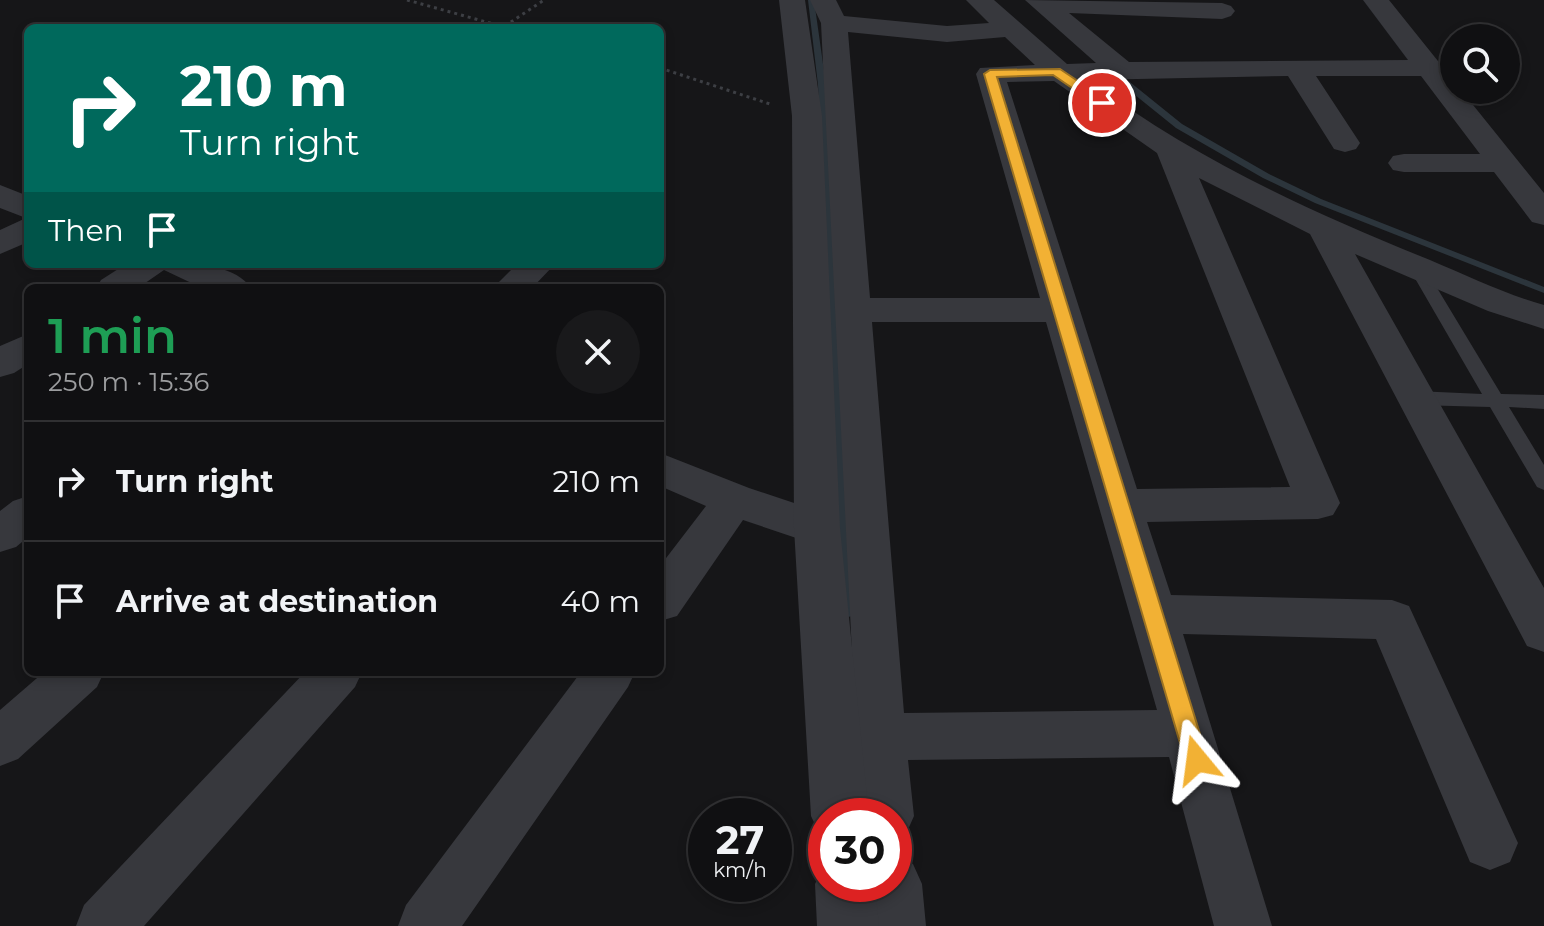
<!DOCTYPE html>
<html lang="en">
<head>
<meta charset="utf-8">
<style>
	:root { --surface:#101012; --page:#19191b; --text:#f1f3f6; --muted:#9c9d9f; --line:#303032 }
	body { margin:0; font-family:Montserrat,sans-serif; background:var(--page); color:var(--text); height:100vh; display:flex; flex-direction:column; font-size:30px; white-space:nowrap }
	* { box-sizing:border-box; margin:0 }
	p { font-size:26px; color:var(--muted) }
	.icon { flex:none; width:44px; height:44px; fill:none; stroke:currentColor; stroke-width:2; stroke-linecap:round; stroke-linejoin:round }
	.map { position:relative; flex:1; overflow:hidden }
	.drawer { position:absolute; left:24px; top:284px; width:640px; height:392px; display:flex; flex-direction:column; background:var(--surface); border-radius:12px; box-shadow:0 4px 12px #0003,0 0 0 2px var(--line) }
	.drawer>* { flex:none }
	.top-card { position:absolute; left:24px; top:24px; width:640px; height:244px; border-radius:12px; box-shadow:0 4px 12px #0003,0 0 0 2px var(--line); background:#00695c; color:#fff; overflow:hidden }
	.tools { position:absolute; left:1440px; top:24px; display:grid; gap:16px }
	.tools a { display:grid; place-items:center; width:80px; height:80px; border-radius:50%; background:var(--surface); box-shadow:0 4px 12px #0003,0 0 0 2px var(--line); font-size:40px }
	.speed { position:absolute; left:688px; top:798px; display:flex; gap:16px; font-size:40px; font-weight:700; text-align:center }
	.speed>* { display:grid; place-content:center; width:104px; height:104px; border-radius:50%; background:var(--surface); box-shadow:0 4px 12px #0003,0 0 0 2px var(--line); line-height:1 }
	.speed small { font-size:20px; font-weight:400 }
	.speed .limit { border:12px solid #d22; background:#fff; color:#111 }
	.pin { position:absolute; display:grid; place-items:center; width:68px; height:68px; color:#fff; margin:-34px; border:4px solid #fff; border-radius:50%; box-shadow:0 2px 8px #0007 }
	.me { position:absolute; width:88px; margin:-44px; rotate:344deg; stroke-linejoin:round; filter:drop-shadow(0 0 6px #0008) }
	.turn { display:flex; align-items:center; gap:28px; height:168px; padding:0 24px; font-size:36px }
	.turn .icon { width:104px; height:104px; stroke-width:2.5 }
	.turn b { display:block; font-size:56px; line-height:68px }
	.then { display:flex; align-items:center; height:76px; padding:0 24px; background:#0003; gap:16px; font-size:30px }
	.round { display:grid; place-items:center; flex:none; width:84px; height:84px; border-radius:42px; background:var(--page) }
	.headline { display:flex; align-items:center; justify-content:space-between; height:136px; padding:0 24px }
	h1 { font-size:48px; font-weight:600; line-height:60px; color:#1e9e55 }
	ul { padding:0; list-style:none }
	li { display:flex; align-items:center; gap:24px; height:120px; padding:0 24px; border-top:2px solid var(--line) }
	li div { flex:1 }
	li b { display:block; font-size:30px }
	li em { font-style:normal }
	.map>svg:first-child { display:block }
</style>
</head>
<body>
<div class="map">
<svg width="1544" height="926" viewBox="0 0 1544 926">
	<rect width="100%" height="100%" fill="#161618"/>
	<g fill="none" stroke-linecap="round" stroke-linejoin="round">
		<!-- stream -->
		<path fill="#2c353c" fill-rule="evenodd" d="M808,0H814L826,85L854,612L852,616L848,617L844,616L842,612L818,85Z
			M1109,70H1115L1182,124L1269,174L1321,199L1544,287V293L1315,203L1263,178L1176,128L1109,74Z"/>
		<!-- path -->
		<path stroke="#3d3f44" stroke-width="3" stroke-dasharray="3 4" stroke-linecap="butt" d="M407,0L508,28
			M505,26L544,0
			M660,68L773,105"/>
		<!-- service -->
		<path fill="#37383d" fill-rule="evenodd" d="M1417,263L1425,268L1501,394L1544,395V409L1509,407L1544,465V490L1537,487L1490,407L1416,405L1407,398L1416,391L1482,394L1409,268Z"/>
		<!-- minor -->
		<path fill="#37383d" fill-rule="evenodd" d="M810,0H836L844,16L947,26L989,23L966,0H994L1067,64L1096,63L1025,0L1222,3L1231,6L1235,11L1231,16L1222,19L1069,13L1129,62L1408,60L1363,0H1389L1454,81V90H1461L1544,193V225L1532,222L1494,172H1404L1393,170L1388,163L1393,156L1404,154H1480L1421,76H1316L1360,143L1356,149L1345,152L1334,149L1288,76L1089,80C1193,158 1310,212 1430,260C1468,276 1505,294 1544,305V329L1488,311L1355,254L1544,588V652L1527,646L1310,234L1199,178L1340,503L1333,515L1318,519L1147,522L1171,595L1392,600L1409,606L1518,843L1510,862L1490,870L1470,862L1376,639L1183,634L1272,926H1214L1169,757L908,760L914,816L906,834L894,839V816H860L821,23ZM848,32L947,42L1005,37L1035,65L980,68L976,74L1040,298H870ZM1054,81L1157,153L1290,487L1137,489L1007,82ZM872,322H1046L1157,710L904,713Z
			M0,185L28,196V242L0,254V230L26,218L0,208Z
			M126,264C161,264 229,256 251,288H202L164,270L138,288H96L101,280Z
			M517,264H555L532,288H493Z
			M28,334V364L14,373L0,377V346Z
			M660,453L749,488L833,516L839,528L833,540L817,545L743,520L677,616L660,621V566L706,506L660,486Z
			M28,496V537L16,547L0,552V511L13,501Z
			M44,672H104L97,687L18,759L0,766V710Z
			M305,672H362L355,687L144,926H76L84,905Z
			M581,672H635L628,687L462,926H398L406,905Z
			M894,856L913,864L922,884L926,926H868L864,884H894Z"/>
		<!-- tertiary -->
		<path fill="#37383d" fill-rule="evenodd" d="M779,0H805L822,116L840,528L869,816H826V838L820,835L811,816L794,528L792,116Z
			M826,862V884H875L879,926H817L815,884Z"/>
	</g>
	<!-- route -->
	<path fill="#f2b134" stroke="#9d7322" stroke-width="2" d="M1060,69L1106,100V105H1097L1053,75L997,77L1208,760L1205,768L1197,771L1189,768L1185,760L984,74L990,70Z"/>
</svg>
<div class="tools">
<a><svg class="icon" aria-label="search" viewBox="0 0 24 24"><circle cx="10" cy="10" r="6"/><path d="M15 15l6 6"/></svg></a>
</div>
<div class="speed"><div>27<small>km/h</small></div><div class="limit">30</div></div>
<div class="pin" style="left:1102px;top:103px;background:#d93025"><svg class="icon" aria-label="arrive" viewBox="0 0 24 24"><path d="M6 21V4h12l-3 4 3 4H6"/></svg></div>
<svg class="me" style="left:1197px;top:760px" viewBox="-20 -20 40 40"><path d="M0-17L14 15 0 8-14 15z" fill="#f2b134" stroke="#fff" stroke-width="4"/></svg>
<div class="top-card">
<div class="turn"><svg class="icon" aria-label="right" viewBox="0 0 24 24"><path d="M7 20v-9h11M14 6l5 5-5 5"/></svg><div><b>210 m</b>Turn right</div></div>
<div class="then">Then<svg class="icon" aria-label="arrive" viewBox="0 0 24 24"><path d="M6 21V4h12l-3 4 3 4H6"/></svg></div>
</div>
<section class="drawer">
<div class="headline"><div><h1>1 min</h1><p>250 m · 15:36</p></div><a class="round"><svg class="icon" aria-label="close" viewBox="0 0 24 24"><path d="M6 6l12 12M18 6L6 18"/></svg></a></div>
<ul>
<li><svg class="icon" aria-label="right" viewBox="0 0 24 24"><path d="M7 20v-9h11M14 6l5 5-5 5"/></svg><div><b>Turn right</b></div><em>210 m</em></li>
<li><svg class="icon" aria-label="arrive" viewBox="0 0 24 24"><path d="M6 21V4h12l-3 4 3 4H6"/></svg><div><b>Arrive at destination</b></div><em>40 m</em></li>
</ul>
</section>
</div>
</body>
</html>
